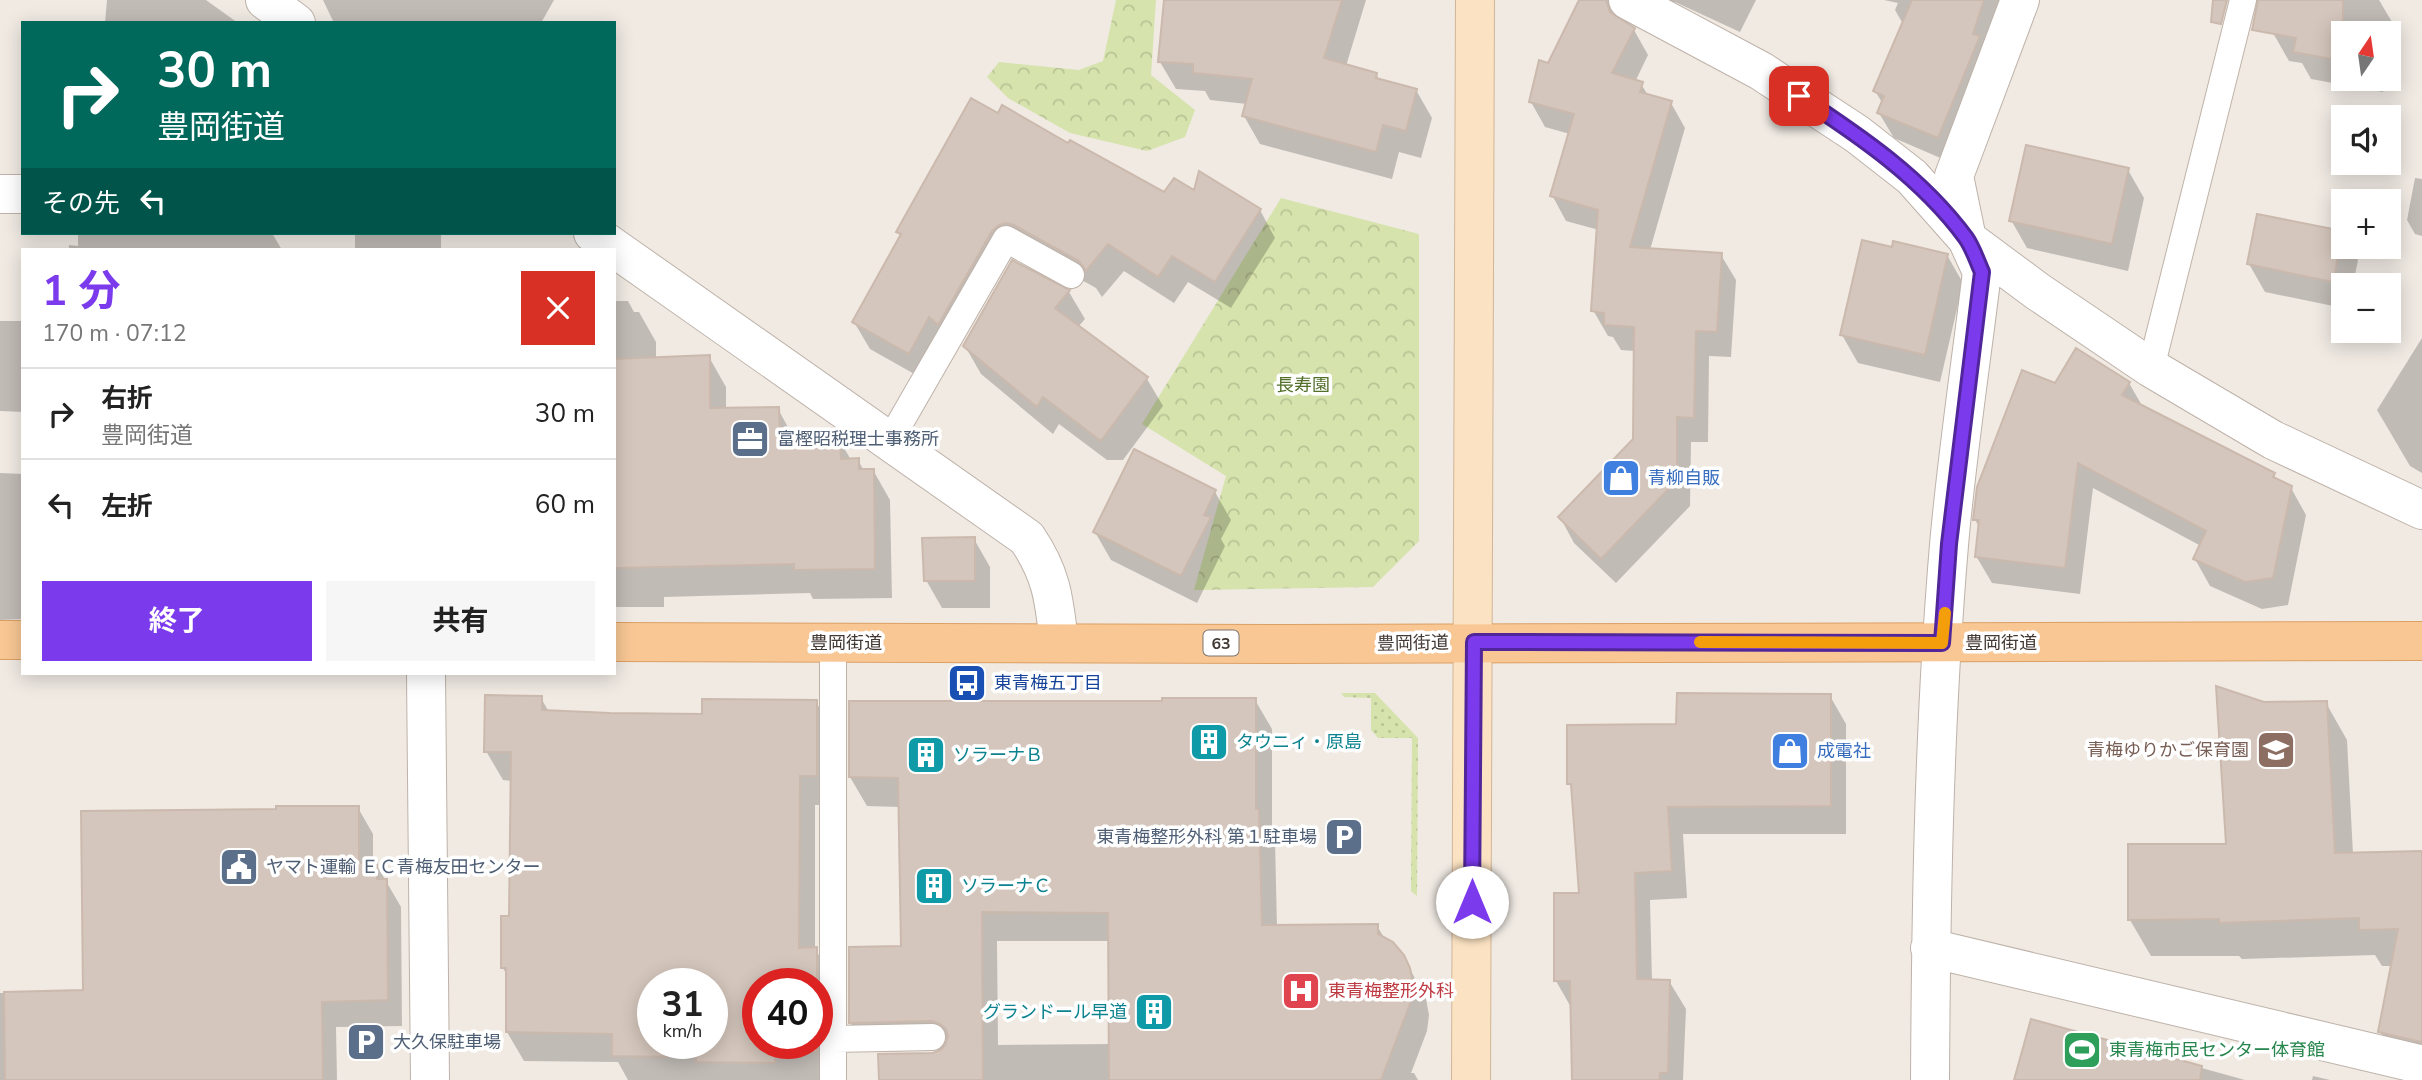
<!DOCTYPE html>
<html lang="ja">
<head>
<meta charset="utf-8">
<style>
	:root { --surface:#fff; --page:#f6f6f6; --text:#222; --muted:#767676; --line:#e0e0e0; --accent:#7c3aed }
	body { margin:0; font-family:"Nunito Sans","Noto Sans JP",sans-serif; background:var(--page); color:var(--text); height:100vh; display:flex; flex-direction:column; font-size:26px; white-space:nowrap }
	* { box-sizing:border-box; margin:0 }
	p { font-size:23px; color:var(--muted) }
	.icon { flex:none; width:38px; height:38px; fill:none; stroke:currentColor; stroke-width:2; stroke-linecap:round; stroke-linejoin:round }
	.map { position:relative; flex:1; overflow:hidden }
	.details { position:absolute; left:21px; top:248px; width:595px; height:427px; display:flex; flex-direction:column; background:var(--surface); border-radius:0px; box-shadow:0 4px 18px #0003 }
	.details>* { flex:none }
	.guide { position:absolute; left:21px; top:21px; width:595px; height:214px; border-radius:0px; box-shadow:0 4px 18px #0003; background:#00695c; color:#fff; overflow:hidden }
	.needle { width:46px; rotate:13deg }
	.buttons { position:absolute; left:2331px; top:21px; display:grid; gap:14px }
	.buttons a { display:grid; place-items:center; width:70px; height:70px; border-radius:0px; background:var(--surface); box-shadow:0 4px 18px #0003; font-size:35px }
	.speed { position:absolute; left:637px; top:968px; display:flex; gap:14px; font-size:35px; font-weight:700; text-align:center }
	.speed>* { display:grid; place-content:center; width:91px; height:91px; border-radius:50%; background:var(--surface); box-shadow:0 4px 18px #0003; line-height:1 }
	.speed small { font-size:18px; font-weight:400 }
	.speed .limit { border:10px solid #d22; background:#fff; color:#111 }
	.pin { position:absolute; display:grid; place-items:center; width:60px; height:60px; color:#fff; margin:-30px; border-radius:14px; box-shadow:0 4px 10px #0006 }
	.me { position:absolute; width:77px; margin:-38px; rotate:0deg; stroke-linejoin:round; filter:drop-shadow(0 0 5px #0008) }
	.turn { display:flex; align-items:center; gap:24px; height:147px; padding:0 21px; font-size:32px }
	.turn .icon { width:91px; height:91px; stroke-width:2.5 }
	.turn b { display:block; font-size:49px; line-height:60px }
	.then { display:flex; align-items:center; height:66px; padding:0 21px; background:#0003; gap:14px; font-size:26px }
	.round { display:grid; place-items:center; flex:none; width:74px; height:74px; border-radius:0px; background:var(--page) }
	.headline { display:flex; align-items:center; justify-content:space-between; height:119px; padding:0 21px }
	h1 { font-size:42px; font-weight:700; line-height:52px; color:var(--accent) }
	.primary-button { display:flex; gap:14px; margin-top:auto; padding:14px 21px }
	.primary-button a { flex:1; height:80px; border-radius:0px; background:var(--accent); color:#fff; font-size:28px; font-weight:700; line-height:80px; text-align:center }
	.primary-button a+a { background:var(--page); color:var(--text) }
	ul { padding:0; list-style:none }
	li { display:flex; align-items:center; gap:21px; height:91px; padding:0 21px; border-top:2px solid var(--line) }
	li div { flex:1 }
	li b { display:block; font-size:26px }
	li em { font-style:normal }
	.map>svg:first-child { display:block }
</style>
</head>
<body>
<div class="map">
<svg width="2422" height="1080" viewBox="0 0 2422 1080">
	<defs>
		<pattern id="grass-dots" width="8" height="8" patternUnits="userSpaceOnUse" patternTransform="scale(1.75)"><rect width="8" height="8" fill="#d6e3ad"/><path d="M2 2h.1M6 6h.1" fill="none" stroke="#b9c495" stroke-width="1.8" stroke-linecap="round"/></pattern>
		<pattern id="forest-crowns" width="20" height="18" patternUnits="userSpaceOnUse" patternTransform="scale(1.75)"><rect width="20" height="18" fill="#d6e3ad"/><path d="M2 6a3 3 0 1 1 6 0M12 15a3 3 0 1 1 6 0" fill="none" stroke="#b9c495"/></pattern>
	</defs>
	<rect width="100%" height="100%" fill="#f0eae3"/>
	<!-- grass -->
	<path fill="url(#grass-dots)" d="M1341,693H1375L1418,738L1417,896L1411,891L1412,738H1378L1371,730V698L1344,697Z"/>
	<!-- forest -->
	<path fill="url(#forest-crowns)" d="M1116,0H1156L1151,75L1195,110L1185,137L1147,151L1070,133L1008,98L987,77L999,62L1079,70L1103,61Z
		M1281,198L1419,234V541L1373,587L1194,590L1226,476L1142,424Z"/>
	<!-- shadow -->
	<path fill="#0003" fill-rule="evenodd" d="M107,0H206L238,23H105Z
		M323,0H554L541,23H334Z
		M1166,0H1366L1346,66L1376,74L1380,81L1416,90L1432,118L1421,158L1399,152L1392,179L1260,144L1244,116L1247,104L1210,100L1205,91L1176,89L1160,62Z
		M1581,0H1756L1740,32L1675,2L1669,14L1623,15L1621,22L1634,30L1648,55L1635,82L1641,84L1649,97L1671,103L1685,128L1650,250L1721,255L1736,280L1731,357L1709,356L1708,442H1691L1690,506L1616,583L1574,543L1560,517L1635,440V351L1621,350L1613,337L1608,336L1593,310L1599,230L1566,221L1552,195L1570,134L1545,127L1531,102Z
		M1884,0H2006L1952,163L1894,138L1879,113L1883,104L1875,91L1903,24L1895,10L1898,3Z
		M2279,0H2379L2395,27L2389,61V33H2343V79H2386L2383,92L2311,79L2302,63L2289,61L2273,33Z
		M999,115L1069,145L1165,195L1195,193L1260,210L1275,238L1231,308L1188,282L1174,303L1124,271L1102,297L1096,288L1031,252L1023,250L1007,259L925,380L870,349L854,322L901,237L898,232Z
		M2128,170L2144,198L2128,271L2027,248L2011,220Z
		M2415,178L2422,179V236L2415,234L2407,220Z
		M2342,232L2343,247H2350L2358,260L2353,285H2343V308L2265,292L2249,264Z
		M81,233H272L282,250H69V245L78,246V235H81Z
		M355,233H441V250H355Z
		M1893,249L1947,255L1963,283L1940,382L1858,363L1842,335Z
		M1013,263L1069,292L1085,319L1078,327L1147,379L1163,406L1123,460H1107L1059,424L1053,434L981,374L965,346Z
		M614,301H628L634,312H639L656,342V359L709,357L726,387V410L778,409L795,440L839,439L851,460H858L864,471L873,470L890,500L892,598L813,599L810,593L664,597V607H614Z
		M0,321H23V412L0,411Z
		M2422,338V473L2410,466L2377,410Z
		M2129,383L2144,409L2274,475L2277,481L2291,488L2306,515L2288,605L2262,609L2210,586L2195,559L2201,546L2093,488L2080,594L1992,583L1976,556L1980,528L1975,520L2056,385Z
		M0,473L23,474V619L0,620Z
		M1215,492L1231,520L1221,539L1225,546L1197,603L1111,560L1095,532Z
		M974,539L990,567V608H942L926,580Z
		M1830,696L1846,724V834H1683L1687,898L1650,900L1652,981H1669L1686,1009L1683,1080H1574L1572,1009L1556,981L1581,895L1573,791L1569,784L1677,726Z
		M541,698L549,712L704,716L816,702L833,731V805H815V949L833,978V1080H628L618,1062L524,1061L507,1032L508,976L502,967L511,917L512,781L503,780L486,751ZM653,984H712V1043H653ZM758,984H817V1043H758Z
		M1255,700L1272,729V835L1275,840L1277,927L1377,926L1385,939L1403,956L1426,999L1429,1015L1427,1031L1411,1073H1414L1418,1080H880L944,1050L867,1052L850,1022L902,948L900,807L867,806L850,777L1164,703ZM997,941H1110L1111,1044L998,1045Z
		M2264,703H2326L2347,740L2353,854L2422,853V1073L2401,1068L2380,1031L2393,966H2382L2375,955L2242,959L2239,956H2151L2130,920L2227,846Z
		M358,808L373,834V864H376L401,907L402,1026L336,1027L337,1080H0V993L85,992Z
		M2032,1021L2245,1080H2016Z
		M2313,1076L2330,1080H2312Z"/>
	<!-- building -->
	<path fill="#d4c6bc" stroke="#ccb9ad" stroke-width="2" fill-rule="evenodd" d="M1164,0H1342L1324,58L1377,73L1376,78L1417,89L1406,131L1383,125L1376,152L1242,116L1252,79L1193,73V64L1158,62Z
		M1579,0H1606L1610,12L1635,28L1612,73L1643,82L1640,92L1672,101L1630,247L1722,253L1717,332L1696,331L1694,418L1677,417V480L1601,559L1558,517L1633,439L1634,327L1604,325V313L1591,311L1598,210L1550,196L1574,114L1529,102L1539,60L1548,63Z
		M1912,0H1984L1973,34L1980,36L1938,138L1877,113L1884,96L1873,91Z
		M2213,0H2227L2221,24L2211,22Z
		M2258,0H2343V61L2293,52L2296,38L2252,30Z
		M971,98L998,113L1002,105L1068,143L1070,140L1164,192L1174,178L1194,190L1199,171L1261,209L1215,282L1172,256L1158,277L1108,244L1086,271L1079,261L1014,225L1006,223L999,225L992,231L938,325L929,317L909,354L852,322L901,234L896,232Z
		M2026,145L2129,168L2112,244L2009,221Z
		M2257,214L2343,231L2333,282L2247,264Z
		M1862,240L1892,247L1893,241L1948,254L1925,355L1840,335Z
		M1012,260L1070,290L1055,308L1148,377L1101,441L1043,397L1037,407L963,346Z
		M2076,348L2130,382L2122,395L2275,473L2273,477L2292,486L2273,578L2245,582L2193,559L2206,531L2078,463L2065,568L1975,557L1979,520H1973L1977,487L2022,370L2055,383Z
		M710,355V408L779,407L780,439L840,438L841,459L859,458V469H874L875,569L794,570V564L614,568V359Z
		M1134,449L1216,490L1204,515L1211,517L1181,576L1093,532Z
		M975,537V581H924L922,538Z
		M2216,686L2264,702L2327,701L2335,853L2422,851V1042L2378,1032L2398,929L2359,930V918L2219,923V919L2128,920V844H2226Z
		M1677,693L1831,694V806L1668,807L1672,871L1635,873L1637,979L1670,980L1668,1073H1660L1659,1080H1572L1570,981H1554V893H1579L1571,784H1567V725L1676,724Z
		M485,695L542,696V710L610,713L702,714V699L817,700V776H800L799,948L817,947V984H758V1043H817V1052L775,1051V1063L696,1062V1057L612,1056V1034L506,1032V968H501V916H509L511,752H484ZM653,984H712V1043H653Z
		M1162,698H1256V809H1259L1262,925L1378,924V934L1393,942L1404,955L1410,968L1413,984L1411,1001L1381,1080H1109L1108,913L982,912L983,1080H879L878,1054L933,1053L941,1050L945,1045L948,1036L946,1029L940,1024L932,1021L849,1023V947L901,946L898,778L849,777V701H1162Z
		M276,806H359V863H377V879H387L388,1000L322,1002L323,1080H5L4,992L83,990L81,811L276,809Z
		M2031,1019L2202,1066L2200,1080H2014Z"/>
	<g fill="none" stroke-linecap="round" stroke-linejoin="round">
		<!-- lane casing -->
		<g stroke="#beb2a9" stroke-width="28">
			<path id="lane" d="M2151,368L2243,0
				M889,442L1006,239L1071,275
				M834,1039L932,1037
				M833,1078V644"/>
		</g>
		<!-- street casing -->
		<g stroke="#beb2a9" stroke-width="40">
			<path id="street" d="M265,0L296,23
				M1628,0L1761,71L1857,134L1912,177L1967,239L2037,291L2151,368L2273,440L2422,510
				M0,194H23
				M593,233L1027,538C1052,575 1054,599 1059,642
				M426,674L430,1080
				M1930,948L2415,1063L2422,1067
				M1930,1080C1931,902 1934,723 1949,545C1957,454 1971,363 1982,272L1967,239L1954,176L2020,0"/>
		</g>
		<!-- secondary casing -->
		<g stroke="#d1b697" stroke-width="40">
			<path id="secondary" d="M1471,1080L1475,0"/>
		</g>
		<!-- primary casing -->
		<g stroke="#dca065" stroke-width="40">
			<path id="primary" d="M0,640H23
				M614,642L1285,644L2422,641"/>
		</g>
		<!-- lane -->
		<use href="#lane" stroke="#fff" stroke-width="26"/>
		<!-- street -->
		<use href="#street" stroke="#fff" stroke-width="38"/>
		<!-- secondary -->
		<use href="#secondary" stroke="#fbe2c2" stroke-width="38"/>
		<!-- primary -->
		<use href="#primary" stroke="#f8c794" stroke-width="38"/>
	</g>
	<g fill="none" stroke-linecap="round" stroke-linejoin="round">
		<!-- route casing -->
		<g stroke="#51269a" stroke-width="18">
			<path id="route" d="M1472,902L1474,642L1942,643L1949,544L1982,272C1977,261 1973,248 1966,238C1922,178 1860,136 1799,96"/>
		</g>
		<!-- route -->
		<use href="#route" stroke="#7c3aed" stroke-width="12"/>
		<!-- slow -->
		<path stroke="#f59e0b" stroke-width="12" d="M1700,642L1942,643L1945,613"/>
	</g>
	<!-- icons -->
	<defs>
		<g id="office-square" transform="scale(2.0125)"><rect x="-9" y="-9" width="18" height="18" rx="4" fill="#5c6f8a" stroke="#fff"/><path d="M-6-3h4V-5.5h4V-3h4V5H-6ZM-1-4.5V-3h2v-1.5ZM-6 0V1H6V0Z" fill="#fff"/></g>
		<g id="shop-square" transform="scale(2.0125)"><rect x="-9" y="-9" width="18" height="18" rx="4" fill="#3f7fe0" stroke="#fff"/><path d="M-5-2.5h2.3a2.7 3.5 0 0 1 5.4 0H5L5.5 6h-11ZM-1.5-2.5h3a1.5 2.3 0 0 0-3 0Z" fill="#fff"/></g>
		<g id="bus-square" transform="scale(2.0125)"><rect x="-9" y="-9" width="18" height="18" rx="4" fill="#1a4fb4" stroke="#fff"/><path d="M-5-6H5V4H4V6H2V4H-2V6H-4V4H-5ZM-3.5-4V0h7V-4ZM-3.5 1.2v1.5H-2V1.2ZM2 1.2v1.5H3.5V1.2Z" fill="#fff"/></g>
		<g id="building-square" transform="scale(2.0125)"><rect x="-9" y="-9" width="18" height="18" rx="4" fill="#0f9aa8" stroke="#fff"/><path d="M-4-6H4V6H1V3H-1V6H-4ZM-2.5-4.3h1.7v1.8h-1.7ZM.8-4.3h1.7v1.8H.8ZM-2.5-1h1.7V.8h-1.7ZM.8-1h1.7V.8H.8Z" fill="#fff"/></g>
		<g id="school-square" transform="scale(2.0125)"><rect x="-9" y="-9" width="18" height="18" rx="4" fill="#8d6e63" stroke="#fff"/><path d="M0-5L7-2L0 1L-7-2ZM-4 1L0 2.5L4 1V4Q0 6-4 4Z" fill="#fff"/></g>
		<g id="parking-square" transform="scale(2.0125)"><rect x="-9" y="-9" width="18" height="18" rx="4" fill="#5c6f8a" stroke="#fff"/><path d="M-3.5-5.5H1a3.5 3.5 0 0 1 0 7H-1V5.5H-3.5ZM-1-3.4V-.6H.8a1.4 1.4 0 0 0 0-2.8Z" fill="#fff"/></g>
		<g id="civic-square" transform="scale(2.0125)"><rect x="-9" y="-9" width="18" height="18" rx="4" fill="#5c6f8a" stroke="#fff"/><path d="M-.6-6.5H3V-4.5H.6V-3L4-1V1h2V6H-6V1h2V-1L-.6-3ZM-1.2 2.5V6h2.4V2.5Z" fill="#fff"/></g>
		<g id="hospital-square" transform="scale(2.0125)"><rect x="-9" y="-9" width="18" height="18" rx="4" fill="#e0444e" stroke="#fff"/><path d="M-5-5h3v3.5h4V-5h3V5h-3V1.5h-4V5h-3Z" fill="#fff"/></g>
		<g id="stadium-square" transform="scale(2.0125)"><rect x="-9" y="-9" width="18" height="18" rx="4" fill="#2e9e5b" stroke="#fff"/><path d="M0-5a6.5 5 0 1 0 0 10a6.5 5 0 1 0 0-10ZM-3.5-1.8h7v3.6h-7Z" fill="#fff"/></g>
	</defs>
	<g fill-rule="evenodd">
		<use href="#office-square" x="750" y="439"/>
		<use href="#shop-square" x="1621" y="478"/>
		<use href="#bus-square" x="967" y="683"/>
		<use href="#building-square" x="1209" y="742"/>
		<use href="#school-square" x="2276" y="750"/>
		<use href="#shop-square" x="1790" y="751"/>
		<use href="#building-square" x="926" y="755"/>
		<use href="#parking-square" x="1344" y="837"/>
		<use href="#civic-square" x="239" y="867"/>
		<use href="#building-square" x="934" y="886"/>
		<use href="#hospital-square" x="1301" y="991"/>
		<use href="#building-square" x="1154" y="1012"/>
		<use href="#parking-square" x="366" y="1042"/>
		<use href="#stadium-square" x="2082" y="1050"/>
	</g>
	<g text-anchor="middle" stroke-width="7" stroke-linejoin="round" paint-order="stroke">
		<!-- shield labels -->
		<rect fill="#fff" stroke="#7b7471" stroke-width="2" x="1203.5" y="630.5" width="35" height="25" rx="5"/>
		<g font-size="16" font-weight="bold" fill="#423934">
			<text x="1221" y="649">63</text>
		</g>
		<!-- park labels -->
		<g font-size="18" fill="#53702b" stroke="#fff">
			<text x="1303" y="391">長寿園</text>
		</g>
		<!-- service labels -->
		<g font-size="18" fill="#4e5e75" stroke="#fff" text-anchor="start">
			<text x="777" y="445">富樫昭税理士事務所</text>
			<text x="1317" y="843" text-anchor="end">東青梅整形外科 第１駐車場</text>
			<text x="266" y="873">ヤマト運輸 ＥＣ青梅友田センター</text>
			<text x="393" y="1048">大久保駐車場</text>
		</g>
		<!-- shop labels -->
		<g font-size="18" fill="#366cbe" stroke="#fff" text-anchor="start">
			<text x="1648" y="484">青柳自販</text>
			<text x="1817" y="757">成電社</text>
		</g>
		<!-- street labels -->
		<g font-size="18" fill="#423934" stroke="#fff">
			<text x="846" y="649">豊岡街道</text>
			<text transform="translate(1413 643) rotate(-1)" y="6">豊岡街道</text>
			<text x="2001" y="649">豊岡街道</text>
		</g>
		<!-- transit labels -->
		<g font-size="18" fill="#164399" stroke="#fff" text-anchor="start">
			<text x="994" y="689">東青梅五丁目</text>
		</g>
		<!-- culture labels -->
		<g font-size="18" fill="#0d838f" stroke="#fff" text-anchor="start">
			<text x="1236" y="748">タウニィ・原島</text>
			<text x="953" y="761">ソラーナＢ</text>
			<text x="961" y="892">ソラーナＣ</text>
			<text x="1127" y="1018" text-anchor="end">グランドール早道</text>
		</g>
		<!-- education labels -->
		<g font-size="18" fill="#785e54" stroke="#fff" text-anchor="end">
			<text x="2249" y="756">青梅ゆりかご保育園</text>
		</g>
		<!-- health labels -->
		<g font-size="18" fill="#be3a42" stroke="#fff" text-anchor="start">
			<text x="1328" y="997">東青梅整形外科</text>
		</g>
		<!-- leisure labels -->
		<g font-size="18" fill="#27864d" stroke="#fff" text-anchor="start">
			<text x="2109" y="1056">東青梅市民センター体育館</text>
		</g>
	</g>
</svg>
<div class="buttons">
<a><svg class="needle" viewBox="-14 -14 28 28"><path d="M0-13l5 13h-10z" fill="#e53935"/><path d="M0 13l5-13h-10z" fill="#767676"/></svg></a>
<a><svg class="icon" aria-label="sound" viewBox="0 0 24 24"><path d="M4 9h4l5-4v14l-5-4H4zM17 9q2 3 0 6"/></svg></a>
<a>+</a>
<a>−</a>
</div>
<div class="speed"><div>31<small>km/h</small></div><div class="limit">40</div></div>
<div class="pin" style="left:1799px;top:96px;background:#d93025"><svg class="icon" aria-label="arrive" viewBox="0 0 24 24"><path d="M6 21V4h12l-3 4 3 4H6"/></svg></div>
<svg class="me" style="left:1472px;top:902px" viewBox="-20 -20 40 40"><circle r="19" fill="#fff"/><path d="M0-13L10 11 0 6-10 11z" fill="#7c3aed"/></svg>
<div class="guide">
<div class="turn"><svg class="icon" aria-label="right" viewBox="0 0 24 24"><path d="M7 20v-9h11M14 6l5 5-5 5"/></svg><div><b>30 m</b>豊岡街道</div></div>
<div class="then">その先<svg class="icon" aria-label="left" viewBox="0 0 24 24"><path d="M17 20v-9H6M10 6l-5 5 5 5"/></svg></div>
</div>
<section class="details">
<div class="headline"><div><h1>1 分</h1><p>170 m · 07:12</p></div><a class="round" style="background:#d93025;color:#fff"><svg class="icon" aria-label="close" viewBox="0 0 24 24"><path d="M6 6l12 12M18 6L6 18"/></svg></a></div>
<ul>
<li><svg class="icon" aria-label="right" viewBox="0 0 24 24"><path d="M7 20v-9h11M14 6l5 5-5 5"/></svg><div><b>右折</b><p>豊岡街道</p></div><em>30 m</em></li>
<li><svg class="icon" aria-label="left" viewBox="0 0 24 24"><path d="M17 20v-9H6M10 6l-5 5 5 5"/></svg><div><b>左折</b></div><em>60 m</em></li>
</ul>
<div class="primary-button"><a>終了</a><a>共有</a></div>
</section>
</div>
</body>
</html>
